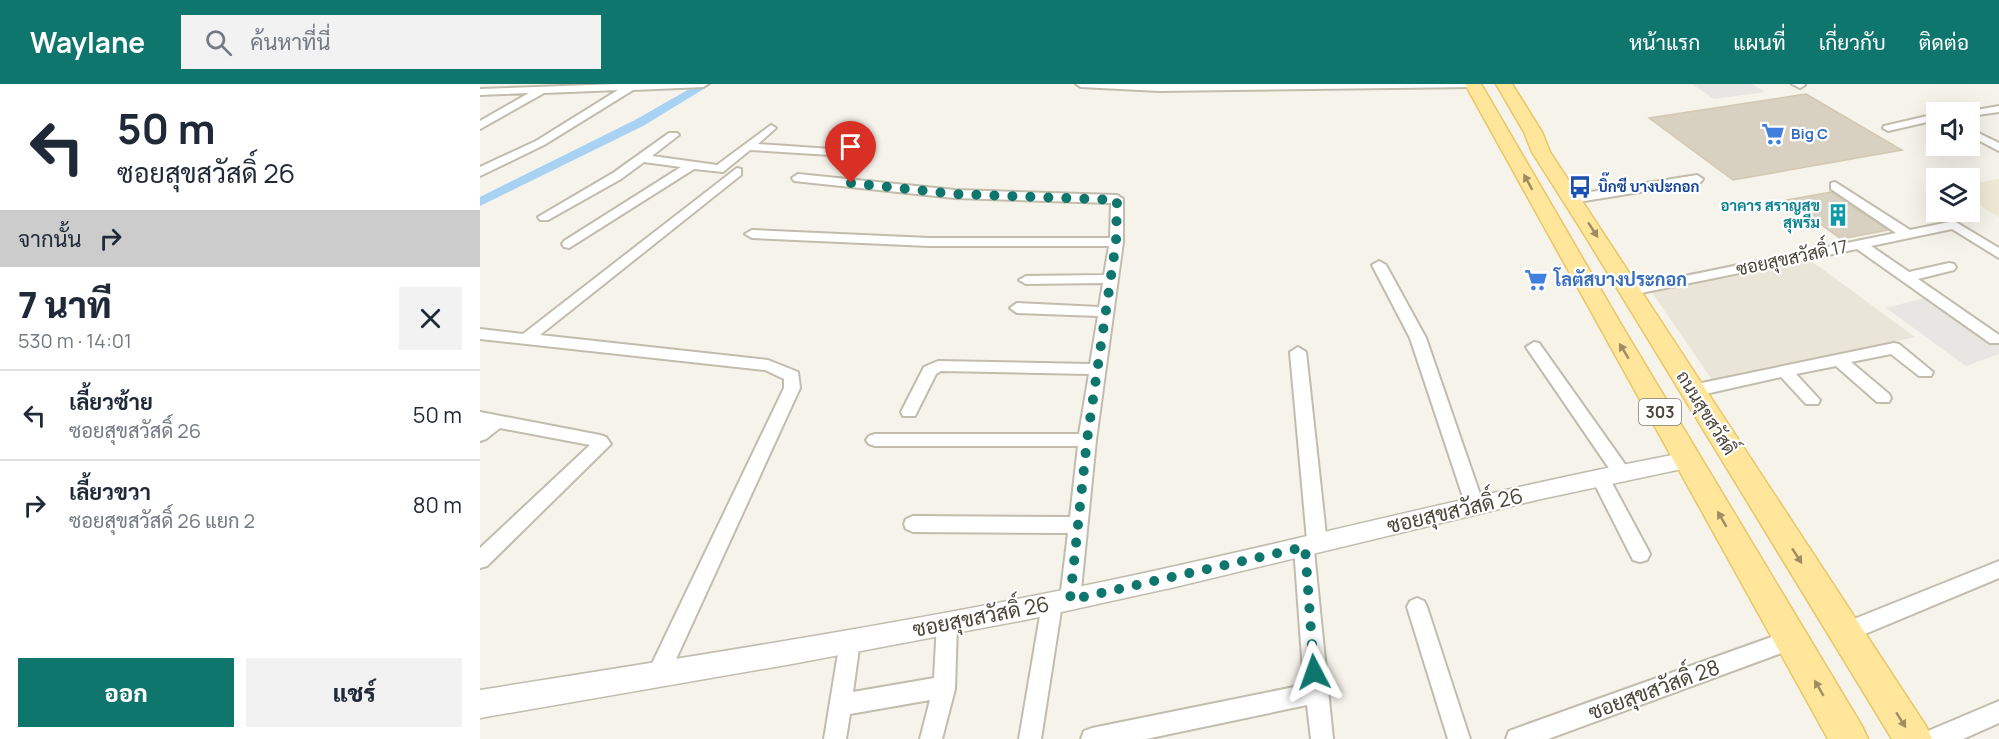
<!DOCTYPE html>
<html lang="th">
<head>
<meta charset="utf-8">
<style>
	:root { --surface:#fff; --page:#f2f2f3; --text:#1f2937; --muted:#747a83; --line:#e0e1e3; --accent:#0f766e }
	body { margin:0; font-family:Manrope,Sarabun,sans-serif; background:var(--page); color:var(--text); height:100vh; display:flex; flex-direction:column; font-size:22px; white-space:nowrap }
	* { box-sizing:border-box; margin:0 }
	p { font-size:20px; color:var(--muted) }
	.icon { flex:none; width:33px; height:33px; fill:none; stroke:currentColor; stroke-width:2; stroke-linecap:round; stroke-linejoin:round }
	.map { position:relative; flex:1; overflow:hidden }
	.panel { display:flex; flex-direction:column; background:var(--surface); width:480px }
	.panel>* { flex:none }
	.banner { background:#fff; color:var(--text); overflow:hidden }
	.tools { position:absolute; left:1446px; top:18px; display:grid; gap:12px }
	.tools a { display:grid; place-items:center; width:54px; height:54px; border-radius:0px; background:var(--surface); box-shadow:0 6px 24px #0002; font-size:30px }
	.pin { position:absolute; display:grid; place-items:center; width:51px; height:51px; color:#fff; margin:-62px -26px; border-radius:50% 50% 50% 0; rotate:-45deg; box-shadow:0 0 6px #0007 }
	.pin .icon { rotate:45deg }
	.me { position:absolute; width:66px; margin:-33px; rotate:356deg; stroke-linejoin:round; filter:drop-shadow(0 0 4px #0008) }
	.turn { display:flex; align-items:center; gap:21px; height:126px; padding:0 18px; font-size:27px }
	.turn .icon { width:78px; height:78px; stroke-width:2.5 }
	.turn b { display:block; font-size:42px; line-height:51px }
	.then { display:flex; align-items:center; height:57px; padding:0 18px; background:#0003; gap:12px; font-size:22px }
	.round { display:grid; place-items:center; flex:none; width:63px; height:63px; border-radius:0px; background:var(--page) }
	.headline { display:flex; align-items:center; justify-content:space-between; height:102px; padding:0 18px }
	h1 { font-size:36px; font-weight:800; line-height:45px }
	.button { display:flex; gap:12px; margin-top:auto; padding:12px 18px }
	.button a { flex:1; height:69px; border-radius:0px; background:var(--accent); color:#fff; font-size:24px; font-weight:800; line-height:69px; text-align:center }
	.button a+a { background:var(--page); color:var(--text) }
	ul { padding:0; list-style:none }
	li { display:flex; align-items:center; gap:18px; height:90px; padding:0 18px; border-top:2px solid var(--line) }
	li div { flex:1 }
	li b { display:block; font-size:22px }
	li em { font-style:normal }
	header { display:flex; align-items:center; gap:36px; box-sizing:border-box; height:84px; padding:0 30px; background:var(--accent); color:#fff }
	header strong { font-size:28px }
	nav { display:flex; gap:33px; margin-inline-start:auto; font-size:21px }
	.search { width:420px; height:54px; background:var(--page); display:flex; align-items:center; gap:15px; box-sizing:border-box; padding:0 21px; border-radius:0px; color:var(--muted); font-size:22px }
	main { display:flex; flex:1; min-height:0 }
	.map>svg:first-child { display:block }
</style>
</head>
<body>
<header>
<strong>Waylane</strong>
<div class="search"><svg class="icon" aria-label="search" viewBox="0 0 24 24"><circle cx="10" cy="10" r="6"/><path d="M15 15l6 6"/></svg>ค้นหาที่นี่</div>
<nav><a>หน้าแรก</a><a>แผนที่</a><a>เกี่ยวกับ</a><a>ติดต่อ</a></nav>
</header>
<main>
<section class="panel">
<div class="banner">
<div class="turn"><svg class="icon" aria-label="left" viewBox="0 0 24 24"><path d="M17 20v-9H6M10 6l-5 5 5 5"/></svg><div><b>50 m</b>ซอยสุขสวัสดิ์ 26</div></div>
<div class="then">จากนั้น<svg class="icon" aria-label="right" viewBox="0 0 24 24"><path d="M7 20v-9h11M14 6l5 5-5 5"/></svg></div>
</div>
<div class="headline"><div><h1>7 นาที</h1><p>530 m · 14:01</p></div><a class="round"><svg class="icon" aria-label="close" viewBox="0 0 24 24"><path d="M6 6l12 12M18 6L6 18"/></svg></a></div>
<ul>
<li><svg class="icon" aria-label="left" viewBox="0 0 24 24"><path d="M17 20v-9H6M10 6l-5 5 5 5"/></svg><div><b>เลี้ยวซ้าย</b><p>ซอยสุขสวัสดิ์ 26</p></div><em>50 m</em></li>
<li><svg class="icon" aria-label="right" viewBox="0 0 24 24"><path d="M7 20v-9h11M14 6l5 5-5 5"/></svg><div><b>เลี้ยวขวา</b><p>ซอยสุขสวัสดิ์ 26 แยก 2</p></div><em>80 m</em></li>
</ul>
<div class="button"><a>ออก</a><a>แชร์</a></div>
</section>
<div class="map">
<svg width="1519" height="655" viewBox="0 0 1519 655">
	<rect width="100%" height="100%" fill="#f6f3eb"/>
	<!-- residential -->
	<path fill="#eae5d9" d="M1330,176L1435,253L1233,297L1171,207Z"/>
	<!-- education -->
	<path fill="#efe9d5" d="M1519,95V133L1490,116V100Z"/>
	<!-- parking -->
	<path fill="#e8e6e3" d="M1212,0H1272L1285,8L1234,15Z
		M1456,211L1519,255V270L1486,282L1406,224Z"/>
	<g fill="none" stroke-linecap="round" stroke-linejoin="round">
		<!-- canal -->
		<path fill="#a7d2f4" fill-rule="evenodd" d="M218,0H232L163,42L0,122V113L155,36Z"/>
	</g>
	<!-- building -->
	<path fill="#d8d0c0" stroke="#d4c8b3" stroke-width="1.5" d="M1326,10L1422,66L1253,96L1169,34Z
		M1351,108L1408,146L1361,155L1307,116Z"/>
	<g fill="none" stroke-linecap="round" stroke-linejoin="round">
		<!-- minor casing -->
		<g stroke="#c2bcad" stroke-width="4">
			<path id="minor" d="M138,0H228L223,3L153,6L64,61L0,92V83L56,57L138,6L64,9L0,45V37L49,9L0,11V5Z
				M596,0H998L993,3L679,7L601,3Z
				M1312,0H1324L1325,1L1320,4Z
				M1519,22V28L1490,32V28H1485Z
				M1456,30V36L1408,47L1403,44L1404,42Z
				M291,41L296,44L278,60L351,65L357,68L351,71L270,66L243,88L214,85L89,164L84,163L82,160L84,157L201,83L164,78L141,95L68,136H60L58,133L133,89L189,49H197L199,51L172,72L237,81Z
				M1490,45L1519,59V67L1490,52Z
				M257,84L261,85V91L60,251L288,276L318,288L320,304L186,597L178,600L170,597L167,590L304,304V295L285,286L0,255V245L43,250Z
				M318,90L475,106L637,111L643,115V158L616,356L600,516L597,522L590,525L582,520L561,655H539L562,520L565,514L572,511L580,515L588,449L433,448L426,445L424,440L426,435L433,432L590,433L598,362H395L389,360L386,356L389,352L395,350H599L609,290L461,287L456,290L435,332H423L421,328L444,283L458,277L610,280L618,232L537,229L530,224L537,219L619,223L623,199L546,200L539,196L546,192L624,191L629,162H449L272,154L265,150L272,146L449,154H630L631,119L475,114L314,97L312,94Z
				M1217,91L1223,95L1221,98L1092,119L1086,115L1092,111Z
				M1355,98L1430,146L1474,137L1519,164V174L1472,145L1391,162L1429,188L1469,179L1474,180L1476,183L1474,186L1438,195L1519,251V259H1510L1377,165L1151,211L1144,207L1151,203L1416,149L1351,105V99Z
				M899,177L906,181L946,254L1004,422L1001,427L995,429L989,427L986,422L930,254L892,181Z
				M1054,258L1059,259L1147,383L1150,388L1147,393L1141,395L1135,393L1046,263Z
				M1414,259L1419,260L1453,288L1451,292H1439L1411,270L1371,278L1409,310L1411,314L1409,318H1397L1356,282L1316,290L1340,316L1338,320H1326L1301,293L1212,313L1206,311L1204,307L1206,303L1212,301Z
				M818,263L826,268L847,460L844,466L834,467L853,655H831L827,621L666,655H601L604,647L612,644L824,601L814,463L817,457L827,456L810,268Z
				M0,328L120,351L126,353L131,360L7,482L0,484V464L110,361L20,344L6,355L0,357Z
				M1120,386L1126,388L1167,464L1170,470L1167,476L1160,478L1153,476L1111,393L1114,388Z
				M1519,477V494L1373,555L1366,557L1359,555L1356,548L1359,541Z
				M937,514L944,517L947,523L990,655H968L927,523L930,517Z
				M467,531L474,533L477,540L475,605L462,655H440L450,616L370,630L366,655H344L360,557L363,550L370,547L377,550L380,557L373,608L454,594L457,540L460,533Z
				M1311,546L1318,549L1321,556L1318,563L1068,655H1026L1029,647L1037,644Z
				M1519,617V639L1483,655H1445L1448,647Z"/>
		</g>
		<!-- tertiary casing -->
		<g stroke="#c2bcad" stroke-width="3">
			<path id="tertiary" d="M1208,368L1216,370L1219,376L1216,382L1061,415L695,503L545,536L312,580L0,634V606C208,573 416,541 622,498C818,457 1011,405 1208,368Z"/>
		</g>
		<!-- primary casing -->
		<g stroke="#e9c666" stroke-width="3">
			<path id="primary" d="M985,0H1001L1142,242L1382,642L1388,655H1348Z
				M1016,0H1032L1062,48L1070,68L1446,642L1452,655H1412L1104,150L1052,68L1044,48Z"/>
		</g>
		<!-- minor -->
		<use href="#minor" fill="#fff" fill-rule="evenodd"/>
		<!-- tertiary -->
		<use href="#tertiary" fill="#fff" fill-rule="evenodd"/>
		<!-- primary -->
		<use href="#primary" fill="#ffe69b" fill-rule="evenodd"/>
	</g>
	<!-- one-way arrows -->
	<defs><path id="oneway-solid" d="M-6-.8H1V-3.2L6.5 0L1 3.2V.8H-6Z" transform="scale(1.5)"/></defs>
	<g fill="#9c8d65">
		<use href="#oneway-solid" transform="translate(1048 98) rotate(-119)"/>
		<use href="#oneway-solid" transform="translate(1113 146) rotate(57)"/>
		<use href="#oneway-solid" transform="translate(1144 267) rotate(-121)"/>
		<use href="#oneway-solid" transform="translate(1242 435) rotate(-120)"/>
		<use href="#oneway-solid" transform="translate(1317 472) rotate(57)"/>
		<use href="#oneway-solid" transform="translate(1339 604) rotate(-120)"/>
		<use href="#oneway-solid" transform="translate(1421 636) rotate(58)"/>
	</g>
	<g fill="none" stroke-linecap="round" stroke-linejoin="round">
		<!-- route -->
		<path stroke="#0f766e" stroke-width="10" stroke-dasharray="0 18" d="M371,99L475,110L637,116L636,158L607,356L590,516L825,463L834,588"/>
	</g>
	<!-- icons -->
	<defs>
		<g id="supermarket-bare" transform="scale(1.8)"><path d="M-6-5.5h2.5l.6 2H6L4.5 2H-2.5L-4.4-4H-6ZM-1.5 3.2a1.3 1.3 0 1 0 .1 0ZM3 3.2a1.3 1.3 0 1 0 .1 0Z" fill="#3f7fe0" stroke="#fff" stroke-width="2.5" paint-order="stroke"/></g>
		<g id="bus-bare" transform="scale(1.8)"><path d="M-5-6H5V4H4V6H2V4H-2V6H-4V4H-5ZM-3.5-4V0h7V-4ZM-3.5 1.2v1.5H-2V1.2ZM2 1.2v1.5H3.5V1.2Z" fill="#1a4fb4" stroke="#fff" stroke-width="2.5" paint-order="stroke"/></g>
		<g id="building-bare" transform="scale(1.8)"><path d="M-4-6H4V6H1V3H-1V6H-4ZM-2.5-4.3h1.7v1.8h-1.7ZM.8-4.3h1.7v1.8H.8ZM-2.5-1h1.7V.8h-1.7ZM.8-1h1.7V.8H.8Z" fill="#0f9aa8" stroke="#fff" stroke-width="2.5" paint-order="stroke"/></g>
	</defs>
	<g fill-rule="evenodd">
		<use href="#supermarket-bare" x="1293" y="50"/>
		<use href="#bus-bare" x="1100" y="103"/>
		<use href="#building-bare" x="1358" y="131"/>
		<use href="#supermarket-bare" x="1056" y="196"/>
	</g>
	<g text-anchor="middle" stroke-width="4.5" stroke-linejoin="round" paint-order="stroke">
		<!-- far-shop labels -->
		<g font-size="15" font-weight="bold" fill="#366cbe" stroke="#fff" text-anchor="start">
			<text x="1311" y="55">Big C</text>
		</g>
		<!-- far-transit labels -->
		<g font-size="15" font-weight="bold" fill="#164399" stroke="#fff" text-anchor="start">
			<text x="1118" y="108">บิ๊กซี บางปะกอก</text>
		</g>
		<!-- far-culture labels -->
		<g font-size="15" font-weight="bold" fill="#0d838f" stroke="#fff" text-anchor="end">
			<text x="1340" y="127">อาคาร สราญสุข<tspan x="1340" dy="17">สุพรีม</tspan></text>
		</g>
		<!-- shield labels -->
		<rect fill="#fff" stroke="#817c74" stroke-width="1.5" x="1159" y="315" width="42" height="26" rx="4.5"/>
		<g font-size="16" font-weight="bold" fill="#4b4438">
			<text x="1180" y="334">303</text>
		</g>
		<!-- street labels -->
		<g font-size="18" fill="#4b4438" stroke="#fff">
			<text transform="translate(1312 174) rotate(-12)" y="6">ซอยสุขสวัสดิ์ 17</text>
			<text transform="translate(1226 329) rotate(58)" y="6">ถนนสุขสวัสดิ์</text>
		</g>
		<!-- shop labels -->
		<g font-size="18" font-weight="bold" fill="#366cbe" stroke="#fff" text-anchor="start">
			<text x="1074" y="202">โลตัสบางประกอก</text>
		</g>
		<!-- near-street labels -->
		<g font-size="21" fill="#4b4438" stroke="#fff">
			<text transform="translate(975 427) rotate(-13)" y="7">ซอยสุขสวัสดิ์ 26</text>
			<text transform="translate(501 533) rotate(-11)" y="7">ซอยสุขสวัสดิ์ 26</text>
			<text transform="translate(1174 606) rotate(-20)" y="7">ซอยสุขสวัสดิ์ 28</text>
		</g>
	</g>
</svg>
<div class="tools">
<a><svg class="icon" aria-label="sound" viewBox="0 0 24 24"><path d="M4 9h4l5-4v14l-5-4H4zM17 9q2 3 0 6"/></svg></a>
<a><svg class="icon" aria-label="layers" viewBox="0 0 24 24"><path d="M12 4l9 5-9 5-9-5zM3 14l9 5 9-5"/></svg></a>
</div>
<div class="pin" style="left:371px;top:99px;background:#d93025"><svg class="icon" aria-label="arrive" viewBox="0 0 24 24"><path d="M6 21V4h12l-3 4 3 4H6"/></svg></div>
<svg class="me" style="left:834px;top:588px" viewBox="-20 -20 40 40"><path d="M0-17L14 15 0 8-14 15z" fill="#0f766e" stroke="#fff" stroke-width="4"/></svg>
</div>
</main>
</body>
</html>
